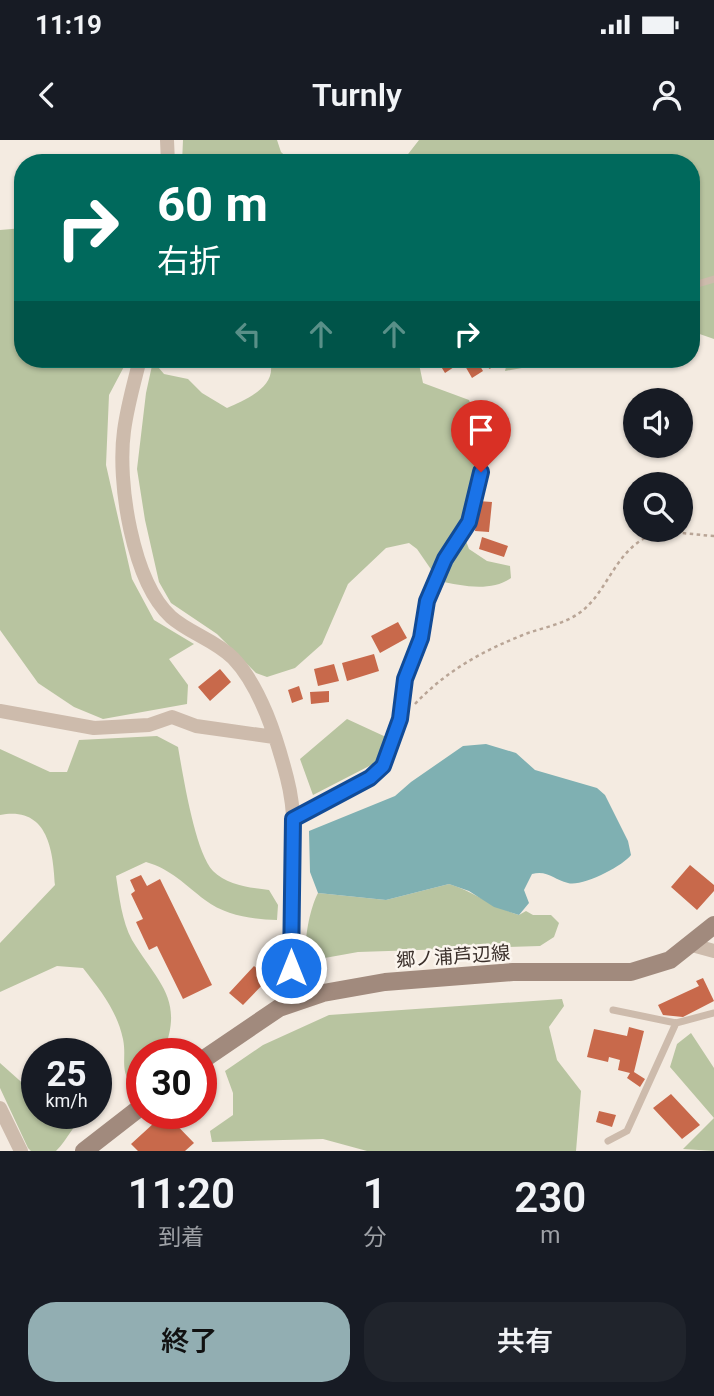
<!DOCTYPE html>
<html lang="ja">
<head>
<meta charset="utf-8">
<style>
	:root { --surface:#171b24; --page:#20242c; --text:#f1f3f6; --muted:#9ea1a6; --accent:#92aeb2 }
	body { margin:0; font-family:Roboto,"Noto Sans JP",sans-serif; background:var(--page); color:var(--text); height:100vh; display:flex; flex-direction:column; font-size:26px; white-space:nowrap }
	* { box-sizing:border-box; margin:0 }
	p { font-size:23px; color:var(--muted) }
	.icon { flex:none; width:38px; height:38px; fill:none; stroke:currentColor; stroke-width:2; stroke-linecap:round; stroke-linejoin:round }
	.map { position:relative; height:1011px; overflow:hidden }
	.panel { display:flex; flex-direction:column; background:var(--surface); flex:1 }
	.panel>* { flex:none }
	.hud { position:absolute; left:14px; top:14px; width:686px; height:214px; border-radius:28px; box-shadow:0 2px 5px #0004; background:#00695c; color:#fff; overflow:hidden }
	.controls { position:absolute; left:623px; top:248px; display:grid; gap:14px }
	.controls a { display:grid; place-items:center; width:70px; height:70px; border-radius:50%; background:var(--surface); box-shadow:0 2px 5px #0004; font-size:35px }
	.speed { position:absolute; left:21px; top:898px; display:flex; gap:14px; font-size:35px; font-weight:700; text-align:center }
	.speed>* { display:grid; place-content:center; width:91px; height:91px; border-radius:50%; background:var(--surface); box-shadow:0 2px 5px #0004; line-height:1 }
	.speed small { font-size:18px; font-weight:400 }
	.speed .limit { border:10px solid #d22; background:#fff; color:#111 }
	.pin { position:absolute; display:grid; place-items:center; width:60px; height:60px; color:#fff; margin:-72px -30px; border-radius:50% 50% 50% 0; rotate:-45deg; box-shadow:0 0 7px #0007 }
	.pin .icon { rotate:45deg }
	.me { position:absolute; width:77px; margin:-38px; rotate:0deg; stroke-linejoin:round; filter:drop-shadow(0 0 5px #0008) }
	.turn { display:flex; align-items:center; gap:24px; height:147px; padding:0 28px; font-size:32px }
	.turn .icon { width:91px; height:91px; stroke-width:2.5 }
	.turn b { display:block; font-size:49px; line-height:60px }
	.lanes { display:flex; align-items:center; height:66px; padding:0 28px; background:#0003; justify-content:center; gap:35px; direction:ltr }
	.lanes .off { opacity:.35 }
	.eta { display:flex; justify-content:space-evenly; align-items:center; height:119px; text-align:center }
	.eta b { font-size:42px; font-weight:600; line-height:49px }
	.action { display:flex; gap:14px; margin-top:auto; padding:14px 28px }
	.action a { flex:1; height:80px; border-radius:28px; background:var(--accent); color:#111; font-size:28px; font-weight:600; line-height:80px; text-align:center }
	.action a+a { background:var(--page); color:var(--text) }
	.status { display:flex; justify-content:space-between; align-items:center; height:49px; padding:0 35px; background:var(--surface); direction:ltr }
	.status svg { height:19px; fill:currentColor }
	header { display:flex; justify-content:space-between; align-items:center; height:91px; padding:0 28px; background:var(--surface); font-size:32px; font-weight:600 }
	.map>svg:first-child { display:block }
</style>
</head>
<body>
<div class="status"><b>11:19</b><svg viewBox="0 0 49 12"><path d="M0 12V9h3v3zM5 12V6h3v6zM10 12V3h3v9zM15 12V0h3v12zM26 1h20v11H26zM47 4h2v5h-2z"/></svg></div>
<header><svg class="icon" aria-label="back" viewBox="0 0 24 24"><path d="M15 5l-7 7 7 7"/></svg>Turnly<svg class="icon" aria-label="person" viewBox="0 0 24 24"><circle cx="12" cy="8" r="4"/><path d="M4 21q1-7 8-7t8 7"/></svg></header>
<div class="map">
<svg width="714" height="1011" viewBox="0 0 714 1011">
	<rect width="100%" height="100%" fill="#f4ebe1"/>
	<!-- green -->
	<path fill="#b8c4a0" d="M183,0H277L281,12L293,23H182Z
		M419,0H714V199L691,191V23H407L405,18Z
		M23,88V219H128L109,255L106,325L132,439L154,480L194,504L169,519L188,545L187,564L103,579L74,567L38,543L0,490V90Z
		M269,219H418L423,243L469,260L478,286L471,359L461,388L469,409L487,421L510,426L511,438C491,452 462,446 439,441L417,409L409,403L386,408L348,444L322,504L295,528L267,537L256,533L217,494L171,463L159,442L145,380L137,329L146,253L153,221L164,234L188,239L202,253L227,268C246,260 280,245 269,219Z
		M508,219H572L505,231Z
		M347,579L386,597L375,623L313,655L300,619Z
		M157,596L178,607C183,635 195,712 213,731C227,745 251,748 269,750L278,765L277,780C252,779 226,776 205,760C185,745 171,729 146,722L116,736C119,755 122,782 132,800C158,843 185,859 163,913L142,914V939L132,946C119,928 127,919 123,899C117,871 101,851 83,828L57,826L0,852V803L55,745C53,710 48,666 0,675V609L50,632H67L79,600Z
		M449,744C474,752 494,767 519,775L526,771L533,775H551L559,783L554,797L540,806L358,812L308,821C302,805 310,768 318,753L386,760Z
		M562,859L564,866L549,887L557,920L581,951L576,1011H367L323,999L212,1002L210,991L233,975V953L225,931L263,905L329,875Z
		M691,893L714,928V1011L683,1009L714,978L670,927L677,904Z
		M0,923L37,956V973H86C73,985 68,999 56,1011H31L28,1008L0,948Z"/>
	<!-- water -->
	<path fill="#7fb0b2" d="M486,604L516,613L535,630L597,648L605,655L628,701L631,715C623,726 582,747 568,743C554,740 548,730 532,734L524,750L529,763L519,775L494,767L469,751L449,744L386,760L318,753L310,732L309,691L395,656L411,642L463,606Z"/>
	<!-- building -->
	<path fill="#c8694b" d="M440,219H457L460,223L445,233L437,220Z
		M461,219H476L483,231L472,238Z
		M483,219H497L490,229L480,222Z
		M478,361L492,362L489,392L475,391Z
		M482,397L508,406L504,417L479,409Z
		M398,482L407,498L380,513L371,496Z
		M374,514L379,531L347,541L342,523Z
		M334,524L339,541L318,546L314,529Z
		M220,529L231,542L210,561L198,547Z
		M299,546L303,559L292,563L288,550Z
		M329,551V562L311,564L310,552Z
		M690,725L714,745V751L697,770L671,747Z
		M141,735L147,746L160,739L212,845L183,859L157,806L149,810L136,782L143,779L131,754L135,751L130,740Z
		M254,826L268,839L243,865L229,853Z
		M703,838L714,861L683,877L663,875L658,865L699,846L696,841Z
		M629,887L644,891L634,932L645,939L640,947L627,938L630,933L618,930L620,920L609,917L608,922L587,917L594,889L627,896Z
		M671,954L700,985L682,999L653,968Z
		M599,971L616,975L612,987L596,982Z
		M165,973L194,1003L185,1011H138L131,1004Z"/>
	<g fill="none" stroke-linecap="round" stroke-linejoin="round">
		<!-- path -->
		<path stroke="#b9a596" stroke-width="2.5" stroke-dasharray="3.5 3.5" stroke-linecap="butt" d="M415,564C447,530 484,510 528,493C546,487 567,483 582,471C607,451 615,414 645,398C663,388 694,395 714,396"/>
		<!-- lane -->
		<path stroke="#cdbbac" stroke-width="7" d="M691,146L714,139
			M293,679L370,638L383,626L400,579L405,539L421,498L427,461L445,419L469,382L481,332
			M613,870L676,883L714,873
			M608,1001L627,991L676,883"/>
		<!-- street -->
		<path stroke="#cdbbac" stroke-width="14" d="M167,0L168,23
			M140,219C134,243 127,267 124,291C117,341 132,441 171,477C189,493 215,500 233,518C261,547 277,599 287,638C305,706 281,787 298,859
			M0,571L94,588L149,585L172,577L196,586L274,597
			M692,805L714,811
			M0,968L21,1011"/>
		<!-- secondary -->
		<path stroke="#a18a7d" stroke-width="18" d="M201,921L279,868L323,853L385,842L513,832H631L670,820L714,785
			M84,1011L142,966"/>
	</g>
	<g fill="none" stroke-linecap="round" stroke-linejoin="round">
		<!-- route casing -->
		<g stroke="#114b97" stroke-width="18">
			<path id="route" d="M291,828L293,679L370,638L383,626L400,579L405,539L421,498L427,461L445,419L469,382L481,332"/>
		</g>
		<!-- route -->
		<use href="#route" stroke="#1a73e8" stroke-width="12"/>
	</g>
	<g text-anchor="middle" stroke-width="5" stroke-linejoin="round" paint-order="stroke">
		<!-- street labels -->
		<g font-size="19" fill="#3b302b" stroke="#fbf5ee">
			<text transform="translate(453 816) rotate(-4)" y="7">郷ノ浦芦辺線</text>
		</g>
	</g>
</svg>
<div class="controls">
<a><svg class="icon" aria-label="sound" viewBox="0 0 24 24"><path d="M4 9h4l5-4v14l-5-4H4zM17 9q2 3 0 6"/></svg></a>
<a><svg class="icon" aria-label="search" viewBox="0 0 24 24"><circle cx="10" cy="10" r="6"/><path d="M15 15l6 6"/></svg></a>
</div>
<div class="speed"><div>25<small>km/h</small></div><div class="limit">30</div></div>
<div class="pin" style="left:481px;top:332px;background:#d93025"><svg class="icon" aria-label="arrive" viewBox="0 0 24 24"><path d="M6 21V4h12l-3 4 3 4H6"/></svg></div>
<svg class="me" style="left:291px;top:828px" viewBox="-20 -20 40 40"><circle r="17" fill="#1a73e8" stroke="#fff" stroke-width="3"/><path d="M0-11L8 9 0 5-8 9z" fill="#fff"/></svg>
<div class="hud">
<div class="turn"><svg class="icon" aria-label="right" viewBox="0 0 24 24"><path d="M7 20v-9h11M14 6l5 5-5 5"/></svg><div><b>60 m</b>右折</div></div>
<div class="lanes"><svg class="icon off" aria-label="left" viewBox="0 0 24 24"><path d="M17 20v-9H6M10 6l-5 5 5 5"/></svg><svg class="icon off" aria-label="ahead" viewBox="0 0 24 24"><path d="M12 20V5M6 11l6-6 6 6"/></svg><svg class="icon off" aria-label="ahead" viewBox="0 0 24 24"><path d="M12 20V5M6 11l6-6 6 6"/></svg><svg class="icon" aria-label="right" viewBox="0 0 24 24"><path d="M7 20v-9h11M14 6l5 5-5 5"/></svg></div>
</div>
</div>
<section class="panel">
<div class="eta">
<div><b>11:20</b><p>到着</p></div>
<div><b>1</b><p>分</p></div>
<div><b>230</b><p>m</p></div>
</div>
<div class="action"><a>終了</a><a>共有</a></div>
</section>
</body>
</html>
